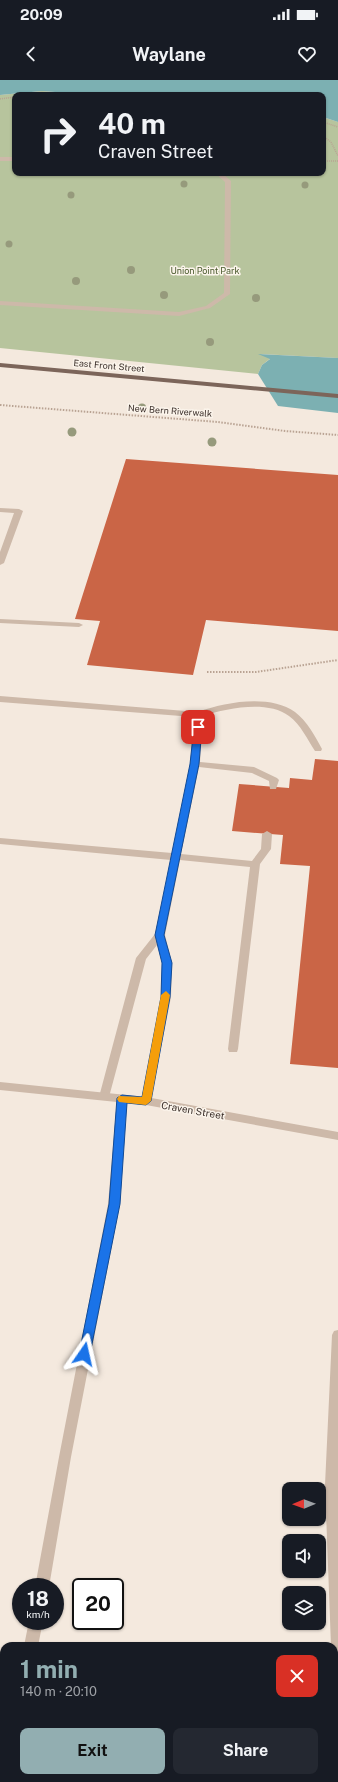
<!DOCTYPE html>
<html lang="en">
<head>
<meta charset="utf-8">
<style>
	:root { --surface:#171b24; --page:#242831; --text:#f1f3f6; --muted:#9ea1a6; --accent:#92aeb1 }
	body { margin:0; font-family:"Public Sans",sans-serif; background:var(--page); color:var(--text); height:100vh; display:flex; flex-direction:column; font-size:15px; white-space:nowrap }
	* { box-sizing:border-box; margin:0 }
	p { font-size:13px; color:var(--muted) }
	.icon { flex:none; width:22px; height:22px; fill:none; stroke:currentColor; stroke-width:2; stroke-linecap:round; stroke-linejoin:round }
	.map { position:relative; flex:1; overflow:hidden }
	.sheet { position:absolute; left:0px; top:1562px; width:338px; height:140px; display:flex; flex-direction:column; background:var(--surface); border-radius:12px 12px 0 0; box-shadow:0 1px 3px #0004 }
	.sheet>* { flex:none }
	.hud { position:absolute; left:12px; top:12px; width:314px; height:84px; border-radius:8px; box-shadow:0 1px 3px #0004; background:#171b24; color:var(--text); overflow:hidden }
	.needle { width:26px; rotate:269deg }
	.controls { position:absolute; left:282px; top:1402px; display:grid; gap:8px }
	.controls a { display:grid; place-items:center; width:44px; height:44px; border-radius:8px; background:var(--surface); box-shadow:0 1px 3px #0004; font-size:20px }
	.speed { position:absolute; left:12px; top:1498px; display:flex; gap:8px; font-size:20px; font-weight:700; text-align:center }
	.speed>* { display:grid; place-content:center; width:52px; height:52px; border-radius:50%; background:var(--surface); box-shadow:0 1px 3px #0004; line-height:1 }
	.speed small { font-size:10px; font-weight:400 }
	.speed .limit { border:2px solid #111; border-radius:6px; background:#fff; color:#111 }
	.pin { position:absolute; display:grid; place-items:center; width:34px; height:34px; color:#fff; margin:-17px; border-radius:8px; box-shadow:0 2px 6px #0006 }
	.me { position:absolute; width:44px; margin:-22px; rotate:11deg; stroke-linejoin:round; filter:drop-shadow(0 0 3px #0008) }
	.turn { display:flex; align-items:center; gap:14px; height:84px; padding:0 20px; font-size:18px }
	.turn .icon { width:52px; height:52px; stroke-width:2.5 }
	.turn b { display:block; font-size:28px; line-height:34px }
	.round { display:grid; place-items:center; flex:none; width:42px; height:42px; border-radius:8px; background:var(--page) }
	.overview { display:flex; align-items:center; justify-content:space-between; height:68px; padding:0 20px }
	h1 { font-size:24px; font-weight:700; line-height:30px; color:var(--accent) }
	.action { display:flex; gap:8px; margin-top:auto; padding:8px 20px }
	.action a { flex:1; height:46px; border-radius:8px; background:var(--accent); color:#111; font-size:16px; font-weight:700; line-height:46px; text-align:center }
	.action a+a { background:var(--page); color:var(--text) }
	.status { display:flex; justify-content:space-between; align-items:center; height:28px; padding:0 20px; background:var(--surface); direction:ltr }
	.status svg { height:11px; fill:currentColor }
	header { display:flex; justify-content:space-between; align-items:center; height:52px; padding:0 20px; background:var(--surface); font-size:18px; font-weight:700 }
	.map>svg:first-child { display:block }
</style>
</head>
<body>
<div class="status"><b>20:09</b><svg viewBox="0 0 49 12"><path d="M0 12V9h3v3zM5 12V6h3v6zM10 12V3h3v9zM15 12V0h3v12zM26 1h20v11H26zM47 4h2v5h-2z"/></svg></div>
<header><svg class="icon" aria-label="back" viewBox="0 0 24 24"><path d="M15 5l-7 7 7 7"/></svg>Waylane<svg class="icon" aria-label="heart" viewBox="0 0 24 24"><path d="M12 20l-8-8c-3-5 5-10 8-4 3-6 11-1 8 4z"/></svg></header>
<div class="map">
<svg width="338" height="1702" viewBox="0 0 338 1702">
	<rect width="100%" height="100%" fill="#f4e9de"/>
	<!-- green -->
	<path fill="#b7c49d" d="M42,11L94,15H15V93H323V37L338,42V278L260,274L271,278L262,285L258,294L0,268V15Z"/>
	<!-- water -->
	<path fill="#7cb0b2" d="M0,0H338V42L323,37V15H94L42,11L0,15Z
		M258,274L338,278V333L278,326L258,294L262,285L270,279Z"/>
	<!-- building -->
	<path fill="#ca6546" d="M126,379L338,395V551L206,540L193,595L87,585L100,541L75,539Z
		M315,679L338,681V988L290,984L310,786L280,784L283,755L232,751L239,704L289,708L290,698L312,700Z"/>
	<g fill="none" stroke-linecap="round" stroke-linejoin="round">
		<!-- path-far1 -->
		<path stroke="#b9a393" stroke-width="1.5" stroke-dasharray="1 1" stroke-linecap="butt" d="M54,15H56
			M0,19L15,17
			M323,42L338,47
			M323,56L331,62L338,76
			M323,81H338"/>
		<!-- path -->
		<path stroke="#b9a393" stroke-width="2" stroke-dasharray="1.5 1.5" stroke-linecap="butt" d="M0,325L218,342L285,351L338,355
			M207,592H256L338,580"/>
		<!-- lane -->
		<path fill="#cdb9a9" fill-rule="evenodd" d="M0,77H15V81H0Z
			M215,93H222L231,101L230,214L210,228L179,236L0,225V221L179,232L206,226L224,213L225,102Z
			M0,428L19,429L23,431L4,483L0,485V472L14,433L0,432Z
			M0,539L79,543L83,545L79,547L0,543Z
			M0,616L198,632C225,622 270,614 295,632C307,641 315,656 322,669L321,671H315C307,659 301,645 289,636C268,620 227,628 203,636L200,682L254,687L277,698L279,700L276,709H270L269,701L252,693L199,687L181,774L252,781L261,769L262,754L267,751L272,754L271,769L260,784L238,969L237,972H229L228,969L250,787L180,780L165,855L172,883L171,917L150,1024H142L141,1021L161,917L162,883L157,865L146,879L109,1017L108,1020H100L99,1017L136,878L155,854L171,780L0,764V758L172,773L190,684L194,637L0,622Z
			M122,1015L126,1016L127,1019L120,1124L71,1377L49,1507H35L59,1377L108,1124L117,1019L118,1016Z
			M29,1541H43L38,1566H24Z
			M4,1691V1698H13L12,1702H0V1695Z"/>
		<!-- street -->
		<path fill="#cdb9a9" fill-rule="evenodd" d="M0,1002L146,1017L338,1052V1060L146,1025L0,1010Z
			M338,1250V1586L334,1584V1566H331L325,1405L332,1255L334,1251Z"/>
		<!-- primary -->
		<path fill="#7c655a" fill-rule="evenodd" d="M0,283L338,314V318L0,287Z"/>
	</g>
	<!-- trees -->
	<g fill="#969a7c">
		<circle cx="184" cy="104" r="3.5"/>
		<circle cx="305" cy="105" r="3.5"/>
		<circle cx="71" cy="115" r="3.5"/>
		<circle cx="9" cy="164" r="3.5"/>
		<circle cx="131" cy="190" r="4"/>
		<circle cx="76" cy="201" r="4"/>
		<circle cx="164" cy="215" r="4"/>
		<circle cx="256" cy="218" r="4"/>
		<circle cx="210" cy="262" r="4"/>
		<circle cx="142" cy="328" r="4.5"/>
		<circle cx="72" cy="352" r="4.5"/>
		<circle cx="212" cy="362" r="4.5"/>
	</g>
	<!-- route -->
	<path fill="#1a73e8" stroke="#114b97" d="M198,645L202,647L199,684L164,855L172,883L170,917L151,1021L146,1025L127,1023L120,1124L90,1274L88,1278L84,1279L81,1278L79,1274L109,1124L117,1018L122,1015L142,1017L161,917L162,883L155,855L190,684L194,647Z"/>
	<!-- slow -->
	<path fill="#f59e0b" d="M166,911L170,915L151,1021L146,1025L119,1022L117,1019L119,1016L142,1017L161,915Z"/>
	<g text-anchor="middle" stroke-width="3" stroke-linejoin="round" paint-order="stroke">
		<!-- far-park labels -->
		<g font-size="9" fill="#49592c" stroke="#fbf4eb">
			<text x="205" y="194">Union Point Park</text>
		</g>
		<!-- far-street labels -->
		<g font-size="9" fill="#3a2e29" stroke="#fbf4eb">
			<text transform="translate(109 286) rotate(5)" y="3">East Front Street</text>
			<text transform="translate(170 331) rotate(4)" y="3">New Bern Riverwalk</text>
		</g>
		<!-- street labels -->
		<g font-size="10" fill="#3a2e29" stroke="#fbf4eb">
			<text transform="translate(193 1030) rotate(10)" y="4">Craven Street</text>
		</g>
	</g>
</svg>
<div class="controls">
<a><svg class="needle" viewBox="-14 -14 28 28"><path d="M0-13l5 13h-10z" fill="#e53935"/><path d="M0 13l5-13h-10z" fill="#9ea1a6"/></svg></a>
<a><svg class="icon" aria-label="sound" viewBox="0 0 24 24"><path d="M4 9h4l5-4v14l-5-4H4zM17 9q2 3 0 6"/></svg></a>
<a><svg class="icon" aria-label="layers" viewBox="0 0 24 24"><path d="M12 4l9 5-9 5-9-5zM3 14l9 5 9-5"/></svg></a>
</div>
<div class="speed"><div>18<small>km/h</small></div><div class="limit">20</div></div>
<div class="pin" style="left:198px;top:647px;background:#d93025"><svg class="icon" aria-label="arrive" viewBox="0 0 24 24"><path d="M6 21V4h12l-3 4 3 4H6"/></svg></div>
<svg class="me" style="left:84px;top:1274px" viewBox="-20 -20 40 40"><path d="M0-17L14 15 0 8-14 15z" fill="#1a73e8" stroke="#fff" stroke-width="4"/></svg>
<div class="hud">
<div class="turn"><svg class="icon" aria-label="right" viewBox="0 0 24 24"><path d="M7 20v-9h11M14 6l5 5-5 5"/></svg><div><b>40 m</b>Craven Street</div></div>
</div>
<section class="sheet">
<div class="overview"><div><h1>1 min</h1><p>140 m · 20:10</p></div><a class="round" style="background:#d93025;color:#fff"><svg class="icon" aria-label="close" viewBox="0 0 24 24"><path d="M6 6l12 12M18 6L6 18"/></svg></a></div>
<div class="action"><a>Exit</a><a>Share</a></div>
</section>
</div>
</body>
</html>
